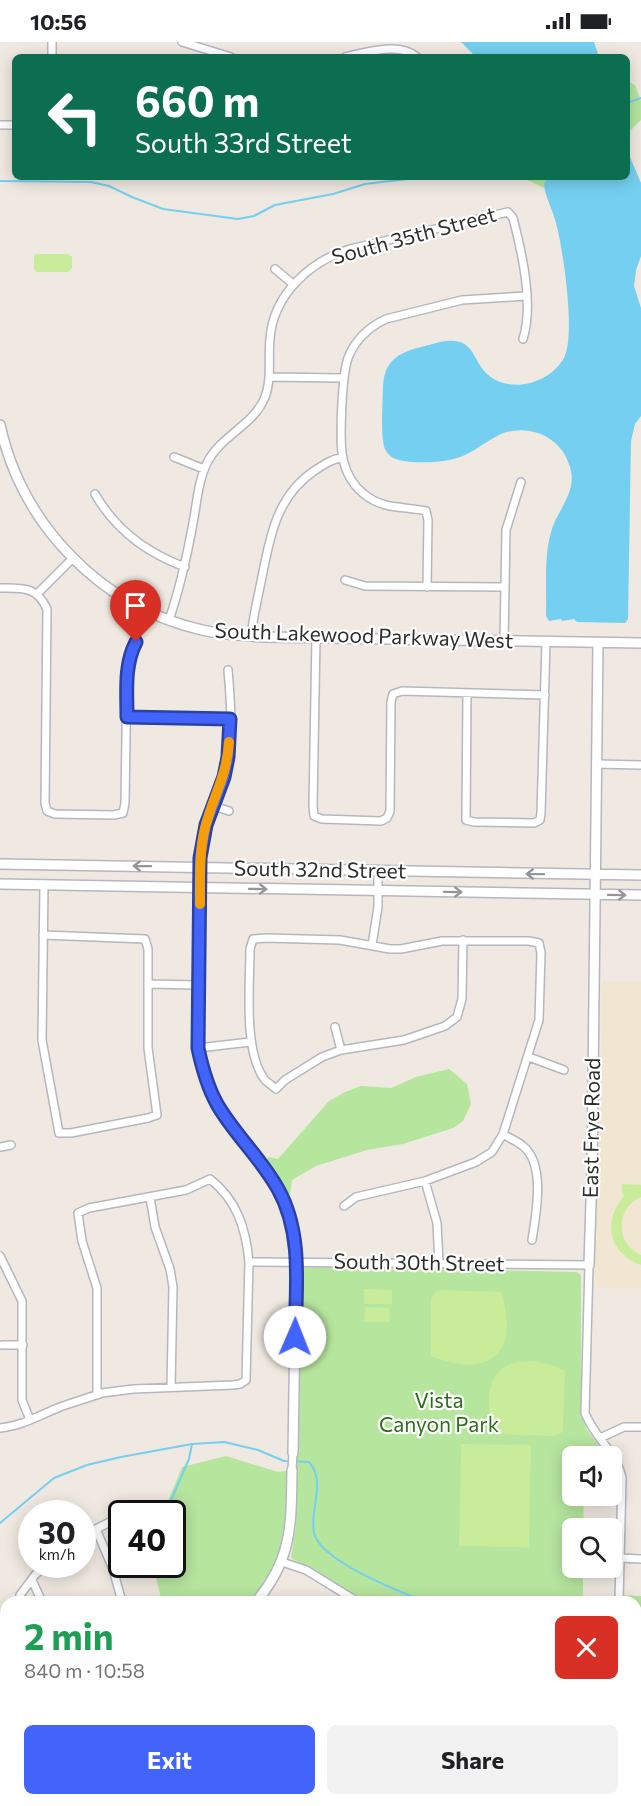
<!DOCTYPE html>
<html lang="en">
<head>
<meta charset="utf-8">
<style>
	:root { --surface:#fff; --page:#f2f2f2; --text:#202124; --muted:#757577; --accent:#4264fb }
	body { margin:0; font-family:Commissioner,sans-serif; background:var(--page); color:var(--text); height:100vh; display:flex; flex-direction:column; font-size:22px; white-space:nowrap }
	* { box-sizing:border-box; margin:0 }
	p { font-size:20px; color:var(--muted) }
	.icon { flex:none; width:33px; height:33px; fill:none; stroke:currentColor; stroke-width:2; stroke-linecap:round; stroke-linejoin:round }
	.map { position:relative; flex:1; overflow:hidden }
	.side { position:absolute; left:0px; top:1554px; width:642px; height:210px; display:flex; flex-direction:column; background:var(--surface); border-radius:18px 18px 0 0; box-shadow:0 3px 15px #0003 }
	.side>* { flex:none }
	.banner { position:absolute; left:12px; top:12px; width:618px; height:126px; border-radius:9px; box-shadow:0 3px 15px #0003; background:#0b6e4f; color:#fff; overflow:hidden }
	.fabs { position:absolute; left:562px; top:1404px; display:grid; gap:12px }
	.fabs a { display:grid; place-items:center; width:60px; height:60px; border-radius:9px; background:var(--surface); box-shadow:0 3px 15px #0003; font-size:30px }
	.speed { position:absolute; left:18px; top:1458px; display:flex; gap:12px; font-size:30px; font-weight:700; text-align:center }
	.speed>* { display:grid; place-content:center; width:78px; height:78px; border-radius:50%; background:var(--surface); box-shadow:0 3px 15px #0003; line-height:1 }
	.speed small { font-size:15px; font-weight:400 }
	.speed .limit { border:3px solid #111; border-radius:9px; background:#fff; color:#111 }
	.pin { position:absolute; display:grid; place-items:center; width:51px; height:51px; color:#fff; margin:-62px -26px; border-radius:50% 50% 50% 0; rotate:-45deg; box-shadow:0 0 6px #0007 }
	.pin .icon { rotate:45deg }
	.me { position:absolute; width:66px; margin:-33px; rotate:1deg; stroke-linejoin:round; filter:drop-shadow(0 0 4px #0008) }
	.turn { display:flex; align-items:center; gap:21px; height:126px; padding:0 24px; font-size:27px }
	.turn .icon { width:78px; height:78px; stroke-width:2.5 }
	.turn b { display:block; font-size:42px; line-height:51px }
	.round { display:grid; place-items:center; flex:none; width:63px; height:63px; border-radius:9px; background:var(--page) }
	.overview { display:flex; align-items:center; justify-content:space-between; height:102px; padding:0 24px }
	h1 { font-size:36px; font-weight:700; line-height:45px; color:#1e9e55 }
	.primary-button { display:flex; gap:12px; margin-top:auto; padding:12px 24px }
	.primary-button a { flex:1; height:69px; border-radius:9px; background:var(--accent); color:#fff; font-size:24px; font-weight:700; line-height:69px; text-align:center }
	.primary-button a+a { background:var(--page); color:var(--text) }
	.status { display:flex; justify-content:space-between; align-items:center; height:42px; padding:0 30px; background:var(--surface); direction:ltr }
	.status svg { height:16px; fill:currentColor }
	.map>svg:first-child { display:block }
</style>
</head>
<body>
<div class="status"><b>10:56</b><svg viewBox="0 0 49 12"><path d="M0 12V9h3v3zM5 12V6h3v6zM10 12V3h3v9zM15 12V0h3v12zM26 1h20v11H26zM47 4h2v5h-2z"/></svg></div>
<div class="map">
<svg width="641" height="1764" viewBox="0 0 641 1764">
	<rect width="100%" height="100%" fill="#efe9e1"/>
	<!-- education -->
	<path fill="#f0e6d1" d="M602,940H641V1246H593L600,1072Z"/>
	<!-- green -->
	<path fill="#b6e59e" d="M627,39L635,43L641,59V78L627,92Z
		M521,135H548L544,146Z
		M449,1027L467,1042L471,1062L463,1079L453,1086L403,1102L367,1108L316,1124L292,1138L290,1152L282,1154L261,1122L269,1115L278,1117L329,1059L345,1050L361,1044L391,1046L416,1035Z
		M346,1225L577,1230L581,1233V1370L587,1388L599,1404L597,1405L604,1414H573V1454H584L583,1486H573V1526H583V1560H367L291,1516L296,1484L300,1231L304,1226Z
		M226,1414L278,1430L292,1428L287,1503L256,1560H162L153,1523L172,1522V1472L163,1471L182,1425Z
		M620,1553L641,1554V1764H482L483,1758H636V1560H619Z
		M57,1758H254L250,1764H56Z"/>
	<!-- pitch -->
	<path fill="#c9ec9a" d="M36,212H68L72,215V226L68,230H36L34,227V214Z
		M622,1142L641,1143V1155C615,1166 615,1202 641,1213V1223C608,1211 602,1178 625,1153L622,1152Z
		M364,1247L392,1248V1262H364Z
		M441,1248L501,1250C521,1312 489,1337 431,1314V1257L435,1250Z
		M365,1265L389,1266L390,1280H364Z
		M532,1319L549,1322L565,1329L563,1390L554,1394L494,1392C487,1367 483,1331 513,1321C519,1319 526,1320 532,1319Z
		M461,1402L531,1403L529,1505L459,1504Z"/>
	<!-- water -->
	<path fill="#75cff0" d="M461,0H594L599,15H476Z
		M627,108L641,141V214L636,228L634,244L641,266V374L635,382L631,399L628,577L625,581L577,580L574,577L562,579L561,577L549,579L546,574C547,546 543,511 553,484C561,464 577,448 570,425C562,395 529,381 501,392C488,398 478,407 465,413C449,420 430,421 412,420C401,419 390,418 385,407C380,396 383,357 383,344C385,313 405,309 429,303C439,300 450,297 460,300C474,305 476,321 486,331C509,353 549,342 564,316C576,293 563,207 556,181C553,168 545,155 544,142L548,135H627Z"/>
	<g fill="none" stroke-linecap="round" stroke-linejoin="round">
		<!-- stream -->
		<path stroke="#75cff0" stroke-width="2" d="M627,61L641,56
			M0,139L91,140L109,144L132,155L163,167L238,177L254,174L275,163L333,152L365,142L424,135
			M165,1472L189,1417L192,1402
			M0,1481L54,1436L87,1423L121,1415L192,1402L224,1400L258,1408L284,1419L309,1420C327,1440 309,1468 314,1491C321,1519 400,1550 426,1560
			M155,1522L158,1536
			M636,1569H641
			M636,1604L641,1608
			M484,1764V1758"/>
		<!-- street casing -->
		<g stroke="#b4b7c1" stroke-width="10">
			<path id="street" d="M182,0L231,15
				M52,15V0
				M345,15C366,10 400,0 417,15
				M0,83H15
				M275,227L293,242
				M269,335L343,336
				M174,415L204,427
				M95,452C115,487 147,511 185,525
				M345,538L365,544L505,545
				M427,545L428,478L426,469C404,464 383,468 364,452C354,444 346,431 343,417C339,399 342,333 348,316C355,298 369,285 386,277L462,258L526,254
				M0,546C22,546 37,544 47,567L45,761L47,769L55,772L114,773L123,771L125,761L127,627L129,613L136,600
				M37,552L72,517
				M169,578C180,546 187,514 193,481C197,461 198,438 208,419C222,393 254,383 265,355C272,337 268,316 270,297C273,253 310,219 350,207L508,170L513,176C522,211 534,262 523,297
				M251,595C253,575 258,555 262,535C270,494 277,454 314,429C323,423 332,417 343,415
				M316,596L313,764L314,774L322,777L381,779L387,776L390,769L391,660L393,652L402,649L545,653
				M504,599L506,488L521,440
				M467,652L466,778L474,780L534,781L540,778L541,771L546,600
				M127,675L230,677
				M596,722L641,723
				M214,764L229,769
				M200,825C201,791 215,767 224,735C234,702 231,662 228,628
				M43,893L145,897L148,907V1006L157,1073L148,1076L71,1091H59L42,998L44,843
				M372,903L378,865V828
				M148,942L198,943
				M335,985L341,1008
				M198,1006L250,1000
				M529,1015L564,1028
				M503,1092C509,1096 517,1099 523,1104C546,1123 536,1172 532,1198
				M0,1105L11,1103
				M425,1139L437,1181L439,1221
				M150,1155L155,1185L170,1227L173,1245L171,1345
				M344,1164L356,1155L425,1139L476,1120L492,1110L503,1092L539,978L541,911L539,901L529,899H442L401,907H390L340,898L266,896L253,897L250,907C250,942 243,1010 265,1038C268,1041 273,1044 276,1047L285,1038L322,1015L341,1008L404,998L445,984L457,975L462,957L463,898
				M0,1214L22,1259V1358L30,1378
				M249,1220L589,1223L585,1371C594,1395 617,1411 622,1436L619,1560
				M2,1303H23
				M0,1386C22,1384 40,1373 60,1365C74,1360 88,1356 102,1351L133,1347L233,1343L240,1342L246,1338L249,1220C246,1187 237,1158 210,1137L186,1148L89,1166L78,1171L82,1199L97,1246V1353
				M600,1396L624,1385H641
				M292,1428L293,1411
				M96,1487L113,1527L122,1560
				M82,1494L110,1480L122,1476
				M621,1516L641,1517
				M282,1520L306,1528L358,1560
				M32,1538L42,1560
				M20,1553L35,1533L47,1522
				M0,1657L6,1658
				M16,1764L18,1758
				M339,1764L342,1758
				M423,1764L425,1758"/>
		</g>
		<!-- secondary casing -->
		<g stroke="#b4b7c1" stroke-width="12">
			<path id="secondary" d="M0,383C22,483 101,565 202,588C223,593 244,594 266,595L641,601
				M0,822L641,833
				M200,825C200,865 199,905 198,944C198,975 195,1005 205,1035C219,1078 255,1108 277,1145C291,1168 295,1194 296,1220L293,1411
				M0,842L641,853
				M589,1223L592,1128L598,601
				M256,1560C293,1516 291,1482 292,1428
				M0,1600L6,1602"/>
		</g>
		<!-- street -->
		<use href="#street" stroke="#fff" stroke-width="7"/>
		<!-- secondary -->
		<use href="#secondary" stroke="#fff" stroke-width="9"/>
	</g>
	<!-- one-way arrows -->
	<defs><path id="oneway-shaft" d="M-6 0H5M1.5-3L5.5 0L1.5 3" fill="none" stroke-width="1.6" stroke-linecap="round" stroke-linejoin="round" transform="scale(1.5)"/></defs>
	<g stroke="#969696">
		<use href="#oneway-shaft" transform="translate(142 824) rotate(-179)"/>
		<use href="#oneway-shaft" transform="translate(535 832) rotate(-179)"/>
		<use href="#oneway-shaft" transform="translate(258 847) rotate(1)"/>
		<use href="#oneway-shaft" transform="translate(453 850) rotate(1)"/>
		<use href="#oneway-shaft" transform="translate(617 853) rotate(1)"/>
	</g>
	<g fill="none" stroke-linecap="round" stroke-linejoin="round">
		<!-- route casing -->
		<g stroke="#2b41a3" stroke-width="15">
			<path id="route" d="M136,600C124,623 127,649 127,675L230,677L228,715L224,735L206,783L200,816L198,1006C202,1025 207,1044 217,1062C234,1092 261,1116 278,1147C303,1191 296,1246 295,1295"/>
		</g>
		<!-- route -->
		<use href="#route" stroke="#4264fb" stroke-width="10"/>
		<!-- slow -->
		<path stroke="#f59e0b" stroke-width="10" d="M200,862C200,836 199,811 205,786C213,755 227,734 229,700"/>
	</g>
	<g text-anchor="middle" stroke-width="4.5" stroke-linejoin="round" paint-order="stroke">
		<!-- street labels -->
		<g font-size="21" fill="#2e2e2e" stroke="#fff">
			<text transform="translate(414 194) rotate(-15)" y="7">South 35th Street</text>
			<text transform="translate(364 594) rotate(2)" y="7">South Lakewood Parkway West</text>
			<text transform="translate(320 828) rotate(1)" y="7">South 32nd Street</text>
			<text transform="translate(592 1086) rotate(-89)" y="7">East Frye Road</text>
			<text transform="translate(419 1221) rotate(1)" y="7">South 30th Street</text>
		</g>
		<!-- park labels -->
		<g font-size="21" fill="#2c6e1b" stroke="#fff">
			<text x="439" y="1366">Vista<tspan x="439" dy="24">Canyon Park</tspan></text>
		</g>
	</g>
</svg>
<div class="fabs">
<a><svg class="icon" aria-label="sound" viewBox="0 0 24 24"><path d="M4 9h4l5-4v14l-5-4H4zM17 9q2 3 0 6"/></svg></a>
<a><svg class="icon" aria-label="search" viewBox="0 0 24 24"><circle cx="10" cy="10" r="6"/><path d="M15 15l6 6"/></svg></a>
</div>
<div class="speed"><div>30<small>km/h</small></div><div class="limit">40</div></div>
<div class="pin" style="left:136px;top:600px;background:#d93025"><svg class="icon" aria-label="arrive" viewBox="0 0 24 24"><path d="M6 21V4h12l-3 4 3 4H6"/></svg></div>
<svg class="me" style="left:295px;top:1295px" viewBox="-20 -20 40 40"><circle r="19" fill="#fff"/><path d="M0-13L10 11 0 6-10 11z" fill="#4264fb"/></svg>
<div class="banner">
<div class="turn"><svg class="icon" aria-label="left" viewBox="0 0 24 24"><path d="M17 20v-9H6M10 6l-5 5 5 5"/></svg><div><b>660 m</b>South 33rd Street</div></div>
</div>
<section class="side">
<div class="overview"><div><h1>2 min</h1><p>840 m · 10:58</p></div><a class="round" style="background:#d93025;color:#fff"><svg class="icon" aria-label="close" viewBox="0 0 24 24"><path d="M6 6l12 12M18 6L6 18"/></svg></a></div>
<div class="primary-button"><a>Exit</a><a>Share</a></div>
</section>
</div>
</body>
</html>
